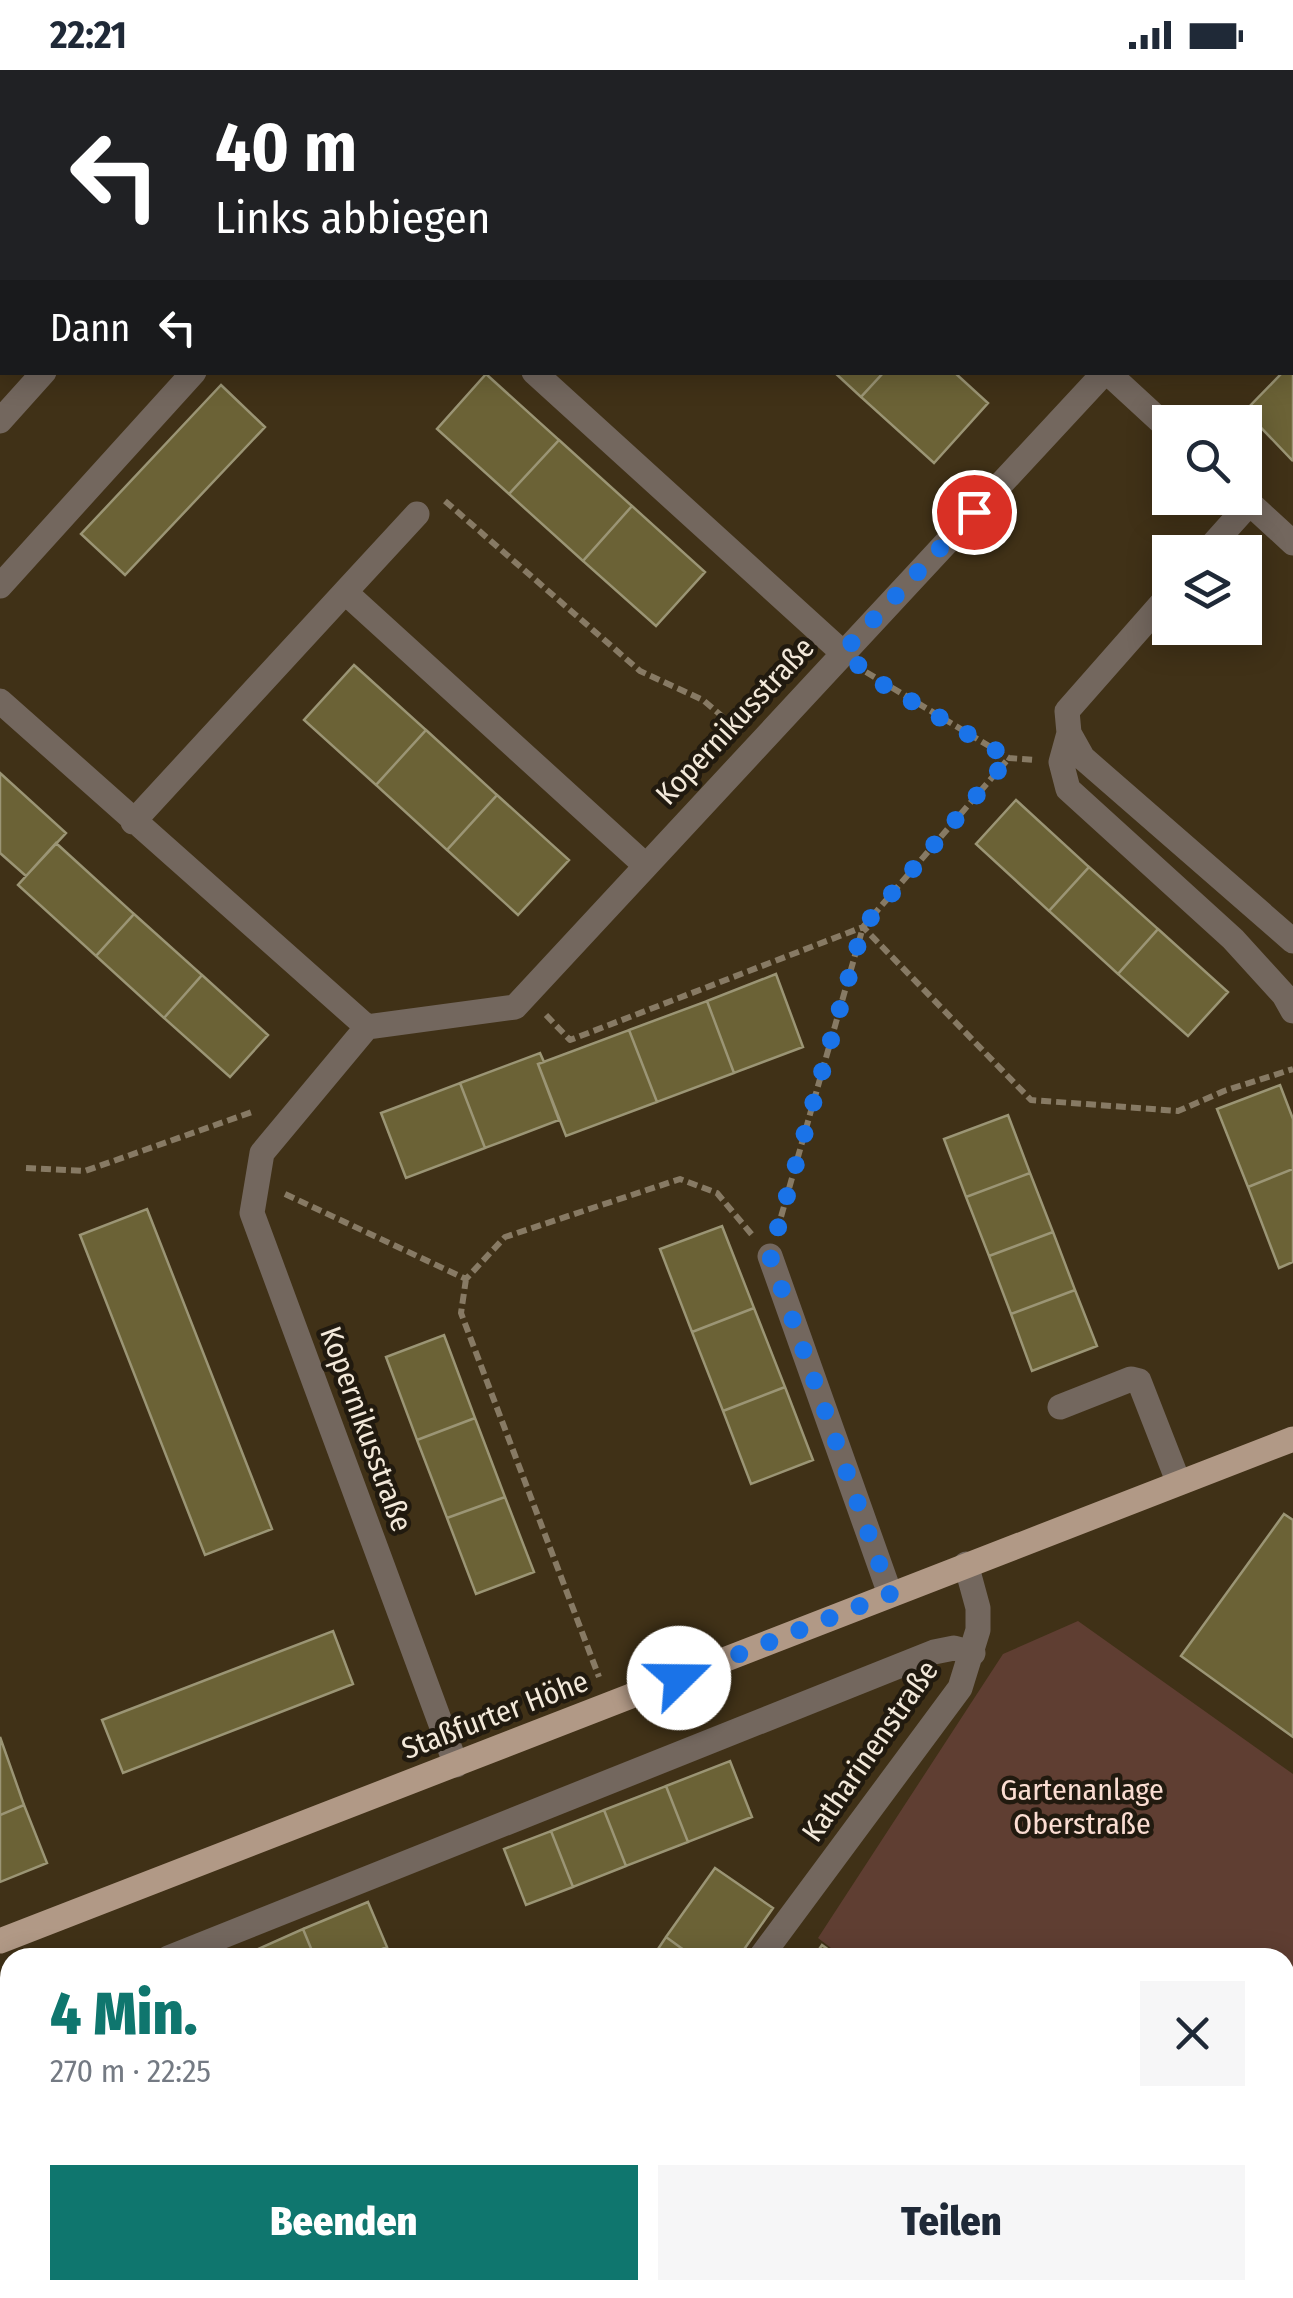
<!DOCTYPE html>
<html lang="de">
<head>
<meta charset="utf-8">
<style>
	:root { --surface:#fff; --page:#f6f6f7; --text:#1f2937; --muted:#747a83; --accent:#0f766e }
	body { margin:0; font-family:"Fira Sans Condensed",sans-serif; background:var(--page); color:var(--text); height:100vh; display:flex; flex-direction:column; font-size:38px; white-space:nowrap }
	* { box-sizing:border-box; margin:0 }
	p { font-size:32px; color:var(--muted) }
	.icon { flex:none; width:55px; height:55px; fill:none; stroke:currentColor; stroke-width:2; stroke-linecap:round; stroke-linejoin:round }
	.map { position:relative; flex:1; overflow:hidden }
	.drawer { position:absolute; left:0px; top:1878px; width:1295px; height:352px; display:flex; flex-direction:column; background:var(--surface); border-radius:30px 30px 0 0; box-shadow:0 5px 25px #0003 }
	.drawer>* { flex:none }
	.banner { position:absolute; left:0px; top:0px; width:1295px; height:305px; box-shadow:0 5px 25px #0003; background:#202124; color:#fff; overflow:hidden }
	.controls { position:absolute; left:1152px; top:335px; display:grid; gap:20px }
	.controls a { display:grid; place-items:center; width:110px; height:110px; border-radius:0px; background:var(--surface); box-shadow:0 5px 25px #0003; font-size:50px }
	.pin { position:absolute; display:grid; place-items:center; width:85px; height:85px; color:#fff; margin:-42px; border:5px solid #fff; border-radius:50%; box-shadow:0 2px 10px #0007 }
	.me { position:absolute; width:110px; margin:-55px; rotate:68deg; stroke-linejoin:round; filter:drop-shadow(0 0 8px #0008) }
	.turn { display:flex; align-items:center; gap:35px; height:210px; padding:0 50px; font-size:45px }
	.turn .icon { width:130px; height:130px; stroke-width:2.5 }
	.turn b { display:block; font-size:70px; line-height:85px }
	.then { display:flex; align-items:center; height:95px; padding:0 50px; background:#0003; gap:20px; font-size:38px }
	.round { display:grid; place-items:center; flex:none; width:105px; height:105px; border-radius:0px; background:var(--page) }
	.summary { display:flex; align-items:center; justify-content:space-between; height:170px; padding:0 50px }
	h1 { font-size:60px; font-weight:800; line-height:75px; color:var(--accent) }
	.action { display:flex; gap:20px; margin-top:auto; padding:20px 50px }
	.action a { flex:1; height:115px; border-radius:0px; background:var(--accent); color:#fff; font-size:40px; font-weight:800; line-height:115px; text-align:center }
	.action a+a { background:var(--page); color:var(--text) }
	.status { display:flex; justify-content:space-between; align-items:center; height:70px; padding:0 50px; background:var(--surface); direction:ltr }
	.status svg { height:28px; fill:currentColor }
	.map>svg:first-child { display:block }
</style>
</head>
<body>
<div class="status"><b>22:21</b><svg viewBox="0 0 49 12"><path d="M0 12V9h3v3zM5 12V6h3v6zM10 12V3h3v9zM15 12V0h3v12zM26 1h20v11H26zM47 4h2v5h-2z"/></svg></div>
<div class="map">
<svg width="1293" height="2228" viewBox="0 0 1293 2228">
	<rect width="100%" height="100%" fill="#403117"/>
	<!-- green -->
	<path fill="#5f3e32" d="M0,0H264L2,2L0,285Z
		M1078,1551L1293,1704V2228H795L801,2220H1285V1888H844L818,1868L1003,1584Z"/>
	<!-- building -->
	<path fill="#6b6236" stroke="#9b9575" stroke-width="2.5" d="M1249,0H1293L1292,47V2H1246Z
		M1293,292V388L1292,390L1245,341L1283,302H1292Z
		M834,302H884L861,327Z
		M884,302H954L988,333L934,393L861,327Z
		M486,304L559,370L509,424L437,359Z
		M221,315L265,357L125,505L81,464Z
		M559,370L632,436L583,491L509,424Z
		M632,436L705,502L656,556L583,491Z
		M354,595L426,660L376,715L304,650Z
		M426,660L497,725L447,780L376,715Z
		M0,703L66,763L26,806L0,783Z
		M497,725L569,790L518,845L447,780Z
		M1016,730L1089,797L1049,841L976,774Z
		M56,773L134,844L96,886L18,815Z
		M1089,797L1158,859L1118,904L1049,841Z
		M134,844L202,905L164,948L96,886Z
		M1158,859L1228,922L1188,966L1118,904Z
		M776,904L803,977L734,1003L707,931Z
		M202,905L268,965L230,1007L164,948Z
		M707,931L734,1003L657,1032L629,960Z
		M629,960L657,1032L566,1066L538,994Z
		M540,983L544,992L538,994L559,1050L485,1078L460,1013Z
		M460,1013L485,1078L406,1108L381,1043Z
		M1280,1015L1293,1049V1099L1248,1117L1217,1039Z
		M1008,1045L1030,1103L966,1127L944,1069Z
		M1293,1099V1192L1279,1198L1248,1117Z
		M1030,1103L1053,1162L989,1186L966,1127Z
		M147,1139L272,1459L205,1485L80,1165Z
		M722,1156L754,1238L692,1262L660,1179Z
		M1053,1162L1075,1220L1011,1244L989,1186Z
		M1075,1220L1097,1276L1032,1301L1011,1244Z
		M754,1238L785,1317L723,1341L692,1262Z
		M444,1265L475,1348L417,1370L386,1287Z
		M785,1317L813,1390L751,1414L723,1341Z
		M475,1348L505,1427L447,1448L417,1370Z
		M505,1427L534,1502L476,1524L447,1448Z
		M1284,1444L1293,1450V1667L1181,1586Z
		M333,1561L353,1614L123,1703L102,1650Z
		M0,1667L24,1735L0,1745Z
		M730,1691L752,1747L688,1772L666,1716Z
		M666,1716L688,1772L626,1796L604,1740Z
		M24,1735L47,1793L0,1812V1745Z
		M604,1740L626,1796L573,1817L551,1761Z
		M551,1761L573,1817L526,1835L504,1779Z
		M715,1798L773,1838L738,1888H695L666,1867Z
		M368,1832L387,1877L361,1888H315L303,1859Z
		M303,1859L315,1888H248L247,1884Z
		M666,1867L695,1888H652Z
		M822,1875L840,1888H813Z
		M10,1980V2041L0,2045V1984Z
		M433,2220H500L494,2228H429Z
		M653,2220H719L713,2228H656L650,2224Z
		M719,2220H745L756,2228H713Z"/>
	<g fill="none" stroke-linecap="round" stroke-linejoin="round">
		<!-- path -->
		<path stroke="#877a64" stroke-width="6" stroke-dasharray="10 5" stroke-linecap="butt" d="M1292,81L1293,80
			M445,431L640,601L703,630L736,658
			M866,602L1009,688L1035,690
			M546,945L570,970L863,857L1031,1030L1178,1041L1224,1021L1293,999
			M26,1098L85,1101L255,1041
			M285,1124L466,1209L505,1167L680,1109L717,1123L753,1166
			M777,1161L863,857L1009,688
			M466,1209L461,1243L599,1607"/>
		<!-- minor -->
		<path stroke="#73675e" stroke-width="25" d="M774,0L776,2
			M313,2L315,0
			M467,2L469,0
			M534,302L843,583
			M1107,302L1170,360
			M0,351L44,302
			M1244,428L1293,473
			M1206,482L1250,433
			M0,516L194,302
			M345,522L417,444
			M1170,524L1067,641L1069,663L1083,688L1293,871
			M0,631L367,957L515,937L1105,302
			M1069,663L1061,692L1068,719L1233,869L1284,925L1293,941
			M133,752L345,522L645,795
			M367,957L262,1083L252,1143L456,1695
			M770,1186L890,1524
			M1060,1337L1131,1309L1139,1311L1178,1411
			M168,1888L934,1582L954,1578L973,1583
			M760,1888L960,1618L978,1560V1538L966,1494
			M0,1954L10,1950
			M599,2220L611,2228
			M511,2228L516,2220"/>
		<!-- major -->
		<path stroke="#b19986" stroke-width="25" d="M0,1871L1293,1369"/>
	</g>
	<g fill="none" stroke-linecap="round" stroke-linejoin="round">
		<!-- route -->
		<path stroke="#1a73e8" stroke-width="18" stroke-dasharray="0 32.4" d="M679,1608L890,1524L770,1186L863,857L1009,688L877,611L843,582L974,442"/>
	</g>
	<g text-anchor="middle" stroke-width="9" stroke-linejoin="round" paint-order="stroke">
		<!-- street labels -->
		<g font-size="30" fill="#f3e9da" stroke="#211a0f">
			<text transform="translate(735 651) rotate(-47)" y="10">Kopernikusstraße</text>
			<text transform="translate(366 1359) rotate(70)" y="10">Kopernikusstraße</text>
			<text transform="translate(495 1645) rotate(-21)" y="10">Staßfurter Höhe</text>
			<text transform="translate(870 1681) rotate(-55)" y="10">Katharinenstraße</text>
		</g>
		<!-- park labels -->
		<g font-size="30" fill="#fbddd2" stroke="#211a0f">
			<text x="1082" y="1730">Gartenanlage<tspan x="1082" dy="34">Oberstraße</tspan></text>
		</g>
	</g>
</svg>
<div class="controls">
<a><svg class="icon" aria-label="search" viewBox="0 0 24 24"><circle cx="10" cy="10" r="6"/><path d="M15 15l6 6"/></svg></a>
<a><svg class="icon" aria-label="layers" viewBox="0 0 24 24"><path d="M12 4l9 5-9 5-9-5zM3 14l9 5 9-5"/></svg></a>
</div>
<div class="pin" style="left:974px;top:442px;background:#d93025"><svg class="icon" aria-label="arrive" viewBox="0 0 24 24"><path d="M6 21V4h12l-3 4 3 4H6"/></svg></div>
<svg class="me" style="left:679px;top:1608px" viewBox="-20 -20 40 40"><circle r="19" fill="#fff"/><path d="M0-13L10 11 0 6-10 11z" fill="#1a73e8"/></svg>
<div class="banner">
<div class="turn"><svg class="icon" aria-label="left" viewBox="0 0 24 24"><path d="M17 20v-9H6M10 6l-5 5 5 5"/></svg><div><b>40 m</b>Links abbiegen</div></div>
<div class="then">Dann<svg class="icon" aria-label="left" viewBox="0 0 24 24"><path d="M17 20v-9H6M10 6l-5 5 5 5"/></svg></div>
</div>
<section class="drawer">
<div class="summary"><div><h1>4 Min.</h1><p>270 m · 22:25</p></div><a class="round"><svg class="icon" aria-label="close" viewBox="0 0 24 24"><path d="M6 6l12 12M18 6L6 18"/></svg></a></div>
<div class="action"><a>Beenden</a><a>Teilen</a></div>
</section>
</div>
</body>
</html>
